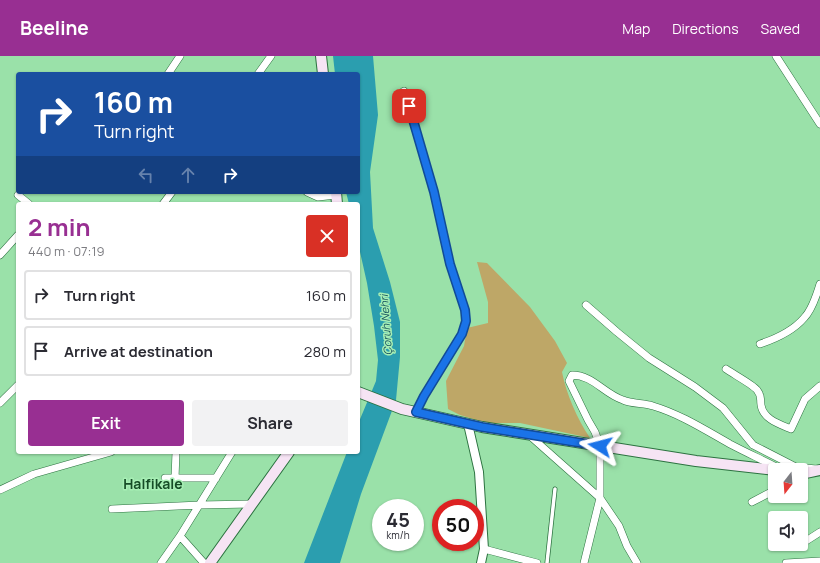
<!DOCTYPE html>
<html lang="en">
<head>
<meta charset="utf-8">
<style>
	:root { --surface:#fff; --page:#f2f2f3; --text:#2b2b33; --muted:#7c7c81; --line:#e1e1e2; --accent:#982f92 }
	body { margin:0; font-family:Manrope,sans-serif; background:var(--page); color:var(--text); height:100vh; display:flex; flex-direction:column; font-size:15px; white-space:nowrap }
	* { box-sizing:border-box; margin:0 }
	p { font-size:13px; color:var(--muted) }
	.icon { flex:none; width:22px; height:22px; fill:none; stroke:currentColor; stroke-width:2; stroke-linecap:round; stroke-linejoin:round }
	.map { position:relative; flex:1; overflow:hidden }
	.sheet { position:absolute; left:16px; top:146px; width:344px; height:252px; display:flex; flex-direction:column; background:var(--surface); border-radius:4px; box-shadow:0 1px 3px #0004 }
	.sheet>* { flex:none }
	.guide { position:absolute; left:16px; top:16px; width:344px; height:122px; border-radius:4px; box-shadow:0 1px 3px #0004; background:#1a4fa0; color:#fff; overflow:hidden }
	.needle { width:26px; rotate:197deg }
	.buttons { position:absolute; left:768px; top:407px; display:grid; gap:8px }
	.buttons a { display:grid; place-items:center; width:40px; height:40px; border-radius:4px; background:var(--surface); box-shadow:0 1px 3px #0004; font-size:20px }
	.speed { position:absolute; left:372px; top:443px; display:flex; gap:8px; font-size:20px; font-weight:700; text-align:center }
	.speed>* { display:grid; place-content:center; width:52px; height:52px; border-radius:50%; background:var(--surface); box-shadow:0 1px 3px #0004; line-height:1 }
	.speed small { font-size:10px; font-weight:400 }
	.speed .limit { border:6px solid #d22; background:#fff; color:#111 }
	.pin { position:absolute; display:grid; place-items:center; width:34px; height:34px; color:#fff; margin:-17px; border-radius:8px; box-shadow:0 2px 6px #0006 }
	.me { position:absolute; width:44px; margin:-22px; rotate:279deg; stroke-linejoin:round; filter:drop-shadow(0 0 3px #0008) }
	.turn { display:flex; align-items:center; gap:14px; height:84px; padding:0 12px; font-size:18px }
	.turn .icon { width:52px; height:52px; stroke-width:2.5 }
	.turn b { display:block; font-size:28px; line-height:34px }
	.lanes { display:flex; align-items:center; height:38px; padding:0 12px; background:#0003; justify-content:center; gap:20px; direction:ltr }
	.lanes .off { opacity:.35 }
	.round { display:grid; place-items:center; flex:none; width:42px; height:42px; border-radius:4px; background:var(--page) }
	.headline { display:flex; align-items:center; justify-content:space-between; height:68px; padding:0 12px }
	h1 { font-size:24px; font-weight:700; line-height:30px; color:var(--accent) }
	.button { display:flex; gap:8px; margin-top:auto; padding:8px 12px }
	.button a { flex:1; height:46px; border-radius:4px; background:var(--accent); color:#fff; font-size:16px; font-weight:700; line-height:46px; text-align:center }
	.button a+a { background:var(--page); color:var(--text) }
	ul { padding:0; list-style:none }
	li { display:flex; align-items:center; gap:12px; height:50px; margin:0 8px 6px; padding:0 4px; border:2px solid var(--line); border-radius:4px }
	li div { flex:1 }
	li b { display:block; font-size:15px }
	li em { font-style:normal }
	header { display:flex; align-items:center; gap:24px; box-sizing:border-box; height:56px; padding:0 20px; background:var(--accent); color:#fff }
	header strong { font-size:19px }
	nav { display:flex; gap:22px; margin-inline-start:auto; font-size:14px }
	.map>svg:first-child { display:block }
</style>
</head>
<body>
<header>
<strong>Beeline</strong>
<nav><a>Map</a><a>Directions</a><a>Saved</a></nav>
</header>
<div class="map">
<svg width="820" height="507" viewBox="0 0 820 507">
	<rect width="100%" height="100%" fill="#9ae1a9"/>
	<!-- green -->
	<path fill="#bea767" d="M477,206L487,207L530,251L555,285L567,307L562,316C567,340 577,362 590,382L520,367H486L460,359L448,353L446,325L464,290L467,272L488,267V246Z"/>
	<!-- water -->
	<path fill="#2b9eaf" d="M333,0H373L378,59L370,116L373,172L390,226L400,266V301L396,344L361,438L340,507H304L347,396H358V368L376,325L378,304L374,270L367,227L358,187V148H349L346,136H358V18H335Z"/>
	<g fill="none" stroke-linecap="round" stroke-linejoin="round">
		<!-- service casing -->
		<g stroke="#2c7240" stroke-width="5">
			<path id="service" d="M547,507L555,433"/>
		</g>
		<!-- minor casing -->
		<g stroke="#2c7240" stroke-width="8">
			<path id="minor" d="M776,0L820,68
				M168,18L180,0
				M258,18L271,0
				M404,35L434,136L450,208L465,255L466,265L462,278L424,340L416,356
				M307,136L318,141L336,139
				M18,139L29,148
				M163,148L172,136
				M0,199L18,179
				M586,249L617,276L649,302L695,331L723,352L753,389L796,411L816,413
				M760,288C775,283 793,275 804,262C811,255 817,238 820,228
				M726,313C733,318 752,328 757,334C762,340 760,342 761,349C763,363 779,368 791,373L805,343L820,330
				M0,347L18,329
				M529,379L600,442L584,507
				M165,422H216
				M175,422L176,396
				M0,434L34,418L111,396
				M752,446L775,434
				M112,453L200,449L251,448
				M180,480L204,507
				M806,485L820,476
				M484,493L537,507
				M161,507L180,480L232,396
				M637,507L627,490L619,470L600,442V390L595,376L588,364L569,325L572,319C593,319 604,338 623,344C632,348 643,347 653,350C680,358 705,374 730,388C747,397 765,405 782,414
				M786,507L820,505"/>
		</g>
		<!-- tertiary casing -->
		<g stroke="#2c7240" stroke-width="10">
			<path id="tertiary" d="M468,368L479,416L484,493L481,507"/>
		</g>
		<!-- secondary casing -->
		<g stroke="#2c7240" stroke-width="12">
			<path id="secondary" d="M321,0L323,18
				M336,136L337,148
				M358,336L402,353L482,371L696,405L775,414
				M801,418L820,414
				M210,507L289,396"/>
		</g>
		<!-- service -->
		<use href="#service" stroke="#fff" stroke-width="3.5"/>
		<!-- minor -->
		<use href="#minor" stroke="#fff" stroke-width="7"/>
		<!-- tertiary -->
		<use href="#tertiary" stroke="#fff" stroke-width="8"/>
		<!-- secondary -->
		<use href="#secondary" stroke="#f6e4f4" stroke-width="10"/>
	</g>
	<g fill="none" stroke-linecap="round" stroke-linejoin="round">
		<!-- route casing -->
		<g stroke="#114b97" stroke-width="10">
			<path id="route" d="M409,50L434,136L450,208L465,254L466,265L462,278L424,340L416,356L482,371L600,390"/>
		</g>
		<!-- route -->
		<use href="#route" stroke="#1a73e8" stroke-width="7"/>
	</g>
	<g text-anchor="middle" stroke-width="3" stroke-linejoin="round" paint-order="stroke">
		<!-- water labels -->
		<g font-size="11" font-style="italic" fill="#1b5861" stroke="#a7efb5">
			<text transform="translate(386 269) rotate(-94)" y="4">Çoruh Nehri</text>
		</g>
		<!-- district labels -->
		<g font-size="14" font-weight="bold" fill="#154c26" stroke="#a7efb5">
			<text x="153" y="433">Halfikale</text>
		</g>
	</g>
</svg>
<div class="buttons">
<a><svg class="needle" viewBox="-14 -14 28 28"><path d="M0-13l5 13h-10z" fill="#e53935"/><path d="M0 13l5-13h-10z" fill="#7c7c81"/></svg></a>
<a><svg class="icon" aria-label="sound" viewBox="0 0 24 24"><path d="M4 9h4l5-4v14l-5-4H4zM17 9q2 3 0 6"/></svg></a>
</div>
<div class="speed"><div>45<small>km/h</small></div><div class="limit">50</div></div>
<div class="pin" style="left:409px;top:50px;background:#d93025"><svg class="icon" aria-label="arrive" viewBox="0 0 24 24"><path d="M6 21V4h12l-3 4 3 4H6"/></svg></div>
<svg class="me" style="left:600px;top:390px" viewBox="-20 -20 40 40"><path d="M0-17L14 15 0 8-14 15z" fill="#1a73e8" stroke="#fff" stroke-width="4"/></svg>
<div class="guide">
<div class="turn"><svg class="icon" aria-label="right" viewBox="0 0 24 24"><path d="M7 20v-9h11M14 6l5 5-5 5"/></svg><div><b>160 m</b>Turn right</div></div>
<div class="lanes"><svg class="icon off" aria-label="left" viewBox="0 0 24 24"><path d="M17 20v-9H6M10 6l-5 5 5 5"/></svg><svg class="icon off" aria-label="ahead" viewBox="0 0 24 24"><path d="M12 20V5M6 11l6-6 6 6"/></svg><svg class="icon" aria-label="right" viewBox="0 0 24 24"><path d="M7 20v-9h11M14 6l5 5-5 5"/></svg></div>
</div>
<section class="sheet">
<div class="headline"><div><h1>2 min</h1><p>440 m · 07:19</p></div><a class="round" style="background:#d93025;color:#fff"><svg class="icon" aria-label="close" viewBox="0 0 24 24"><path d="M6 6l12 12M18 6L6 18"/></svg></a></div>
<ul>
<li><svg class="icon" aria-label="right" viewBox="0 0 24 24"><path d="M7 20v-9h11M14 6l5 5-5 5"/></svg><div><b>Turn right</b></div><em>160 m</em></li>
<li><svg class="icon" aria-label="arrive" viewBox="0 0 24 24"><path d="M6 21V4h12l-3 4 3 4H6"/></svg><div><b>Arrive at destination</b></div><em>280 m</em></li>
</ul>
<div class="button"><a>Exit</a><a>Share</a></div>
</section>
</div>
</body>
</html>
